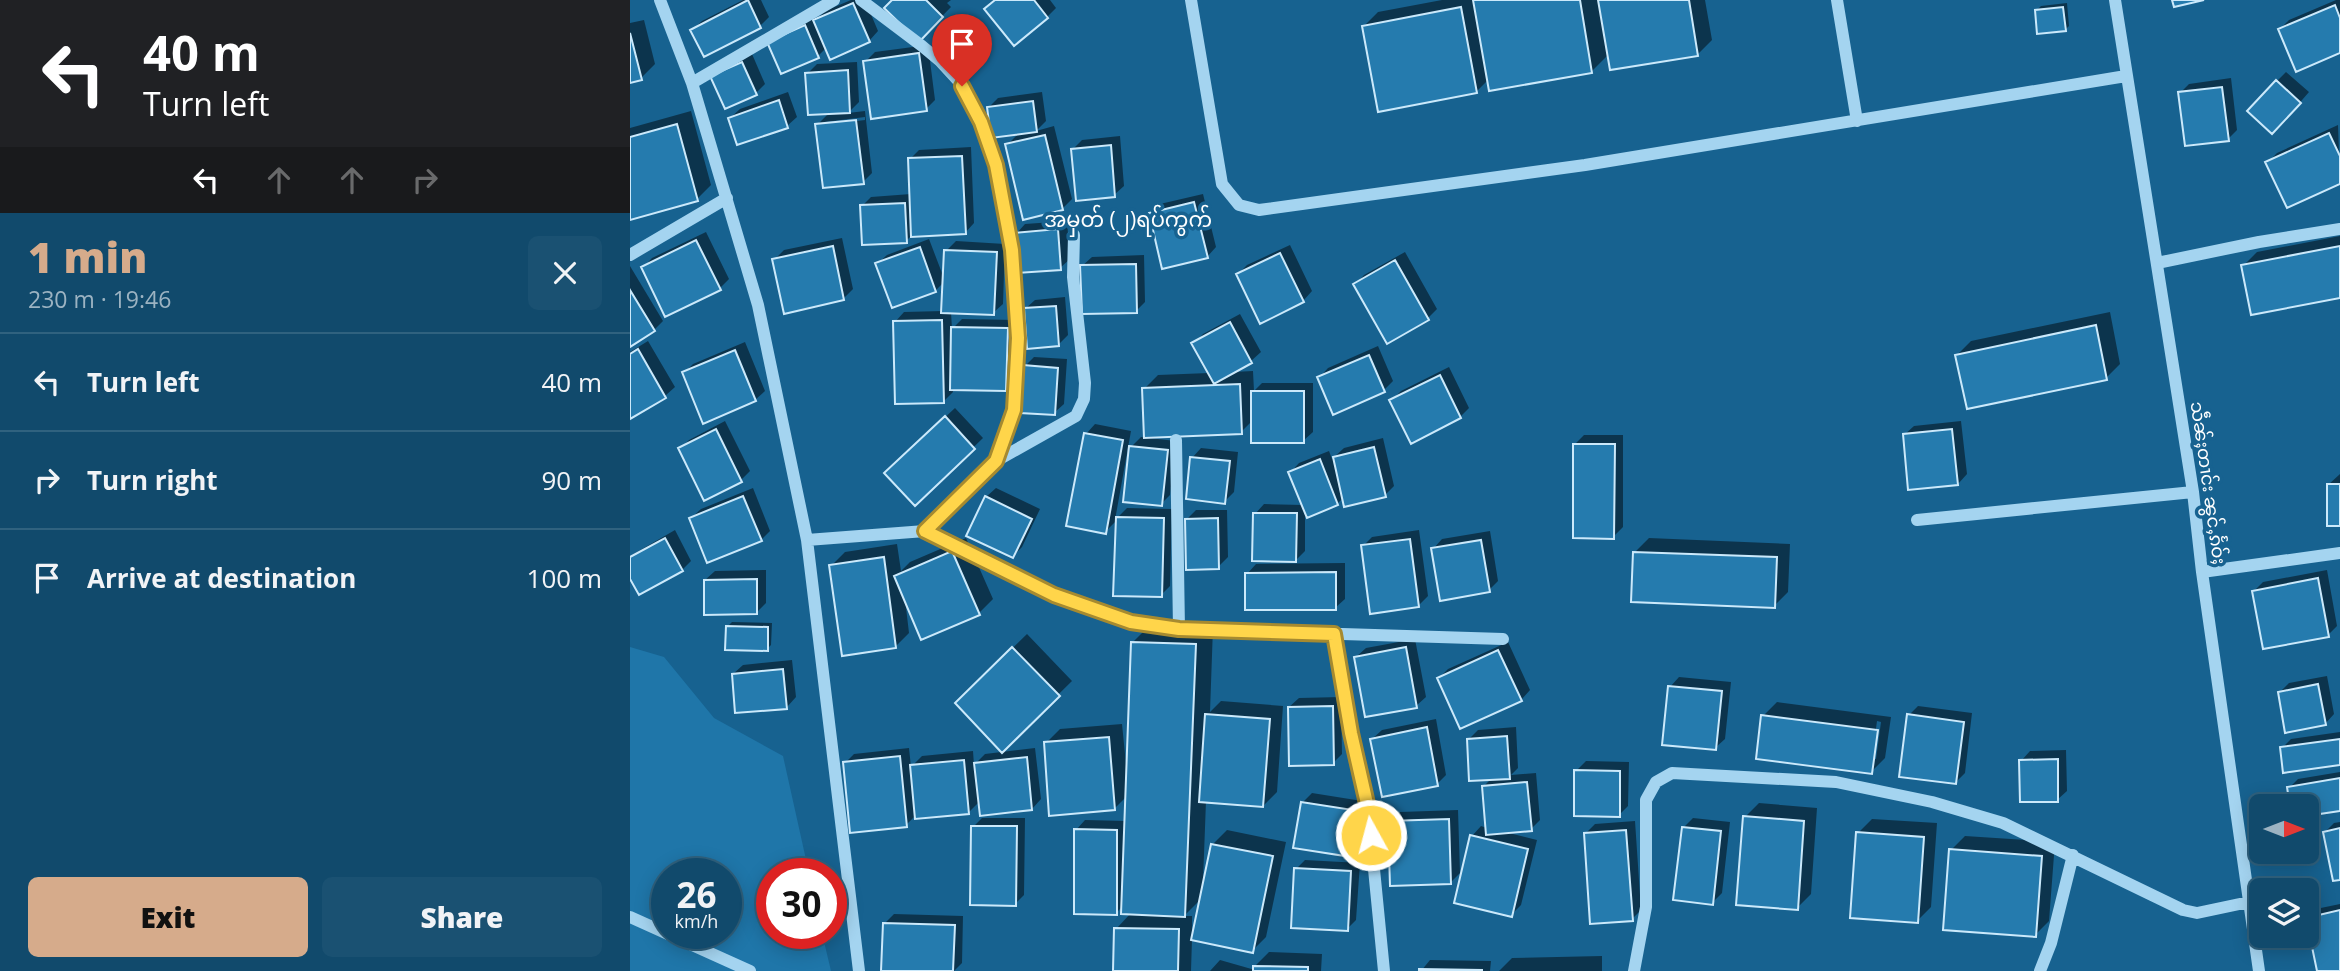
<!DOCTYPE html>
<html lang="en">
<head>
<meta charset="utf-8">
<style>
	:root { --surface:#114a6c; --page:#1a5172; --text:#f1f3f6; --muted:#9cb3c2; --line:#30627f; --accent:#d6ab8b }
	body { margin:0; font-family:"Open Sans","Noto Sans Myanmar",sans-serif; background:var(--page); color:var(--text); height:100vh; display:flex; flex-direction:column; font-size:26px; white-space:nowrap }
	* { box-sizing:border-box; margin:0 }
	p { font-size:23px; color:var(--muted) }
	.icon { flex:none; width:38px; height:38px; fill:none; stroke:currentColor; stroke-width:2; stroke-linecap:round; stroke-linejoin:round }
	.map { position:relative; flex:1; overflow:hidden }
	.side { display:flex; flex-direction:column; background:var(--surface); width:630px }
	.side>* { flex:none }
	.hud { background:#202124; color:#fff; overflow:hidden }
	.needle { width:46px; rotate:90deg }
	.tools { position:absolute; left:1619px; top:794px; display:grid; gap:14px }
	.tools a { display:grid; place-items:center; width:70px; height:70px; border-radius:10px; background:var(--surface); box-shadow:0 4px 18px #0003,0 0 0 2px var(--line); font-size:35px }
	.speed { position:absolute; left:21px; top:858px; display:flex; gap:14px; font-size:35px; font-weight:700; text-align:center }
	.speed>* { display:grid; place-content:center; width:91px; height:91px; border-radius:50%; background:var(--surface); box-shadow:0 4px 18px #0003,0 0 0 2px var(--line); line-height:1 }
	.speed small { font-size:18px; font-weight:400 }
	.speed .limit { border:10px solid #d22; background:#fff; color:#111 }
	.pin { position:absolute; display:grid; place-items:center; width:60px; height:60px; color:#fff; margin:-72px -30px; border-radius:50% 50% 50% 0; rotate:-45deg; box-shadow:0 0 7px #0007 }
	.pin .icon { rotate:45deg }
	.me { position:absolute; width:77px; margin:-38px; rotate:353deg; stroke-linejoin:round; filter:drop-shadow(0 0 5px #0008) }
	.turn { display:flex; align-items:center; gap:24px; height:147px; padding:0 28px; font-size:32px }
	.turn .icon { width:91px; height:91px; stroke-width:2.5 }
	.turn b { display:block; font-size:49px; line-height:60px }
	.lanes { display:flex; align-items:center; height:66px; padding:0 28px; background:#0003; justify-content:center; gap:35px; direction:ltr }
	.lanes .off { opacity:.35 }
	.round { display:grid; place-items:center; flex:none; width:74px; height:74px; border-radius:10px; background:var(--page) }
	.headline { display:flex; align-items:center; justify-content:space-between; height:119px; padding:0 28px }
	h1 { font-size:42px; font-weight:800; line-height:52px; color:var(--accent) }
	.cta { display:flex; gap:14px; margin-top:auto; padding:14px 28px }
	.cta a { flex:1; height:80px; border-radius:10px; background:var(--accent); color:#111; font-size:28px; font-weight:800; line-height:80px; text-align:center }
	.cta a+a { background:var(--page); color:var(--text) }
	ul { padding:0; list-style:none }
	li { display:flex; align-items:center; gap:21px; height:98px; padding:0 28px; border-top:2px solid var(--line) }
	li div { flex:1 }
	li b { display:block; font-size:26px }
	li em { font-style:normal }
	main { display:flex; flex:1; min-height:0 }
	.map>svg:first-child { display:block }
</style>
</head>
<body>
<main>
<section class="side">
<div class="hud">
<div class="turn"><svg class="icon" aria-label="left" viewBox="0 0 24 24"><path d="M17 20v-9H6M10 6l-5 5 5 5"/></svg><div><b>40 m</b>Turn left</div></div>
<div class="lanes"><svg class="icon" aria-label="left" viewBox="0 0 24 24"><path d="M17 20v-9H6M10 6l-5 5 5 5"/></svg><svg class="icon off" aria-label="ahead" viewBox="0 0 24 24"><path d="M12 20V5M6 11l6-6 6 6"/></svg><svg class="icon off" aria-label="ahead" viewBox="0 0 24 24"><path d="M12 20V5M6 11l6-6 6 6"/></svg><svg class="icon off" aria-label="right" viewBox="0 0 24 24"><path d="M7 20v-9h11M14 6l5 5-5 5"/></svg></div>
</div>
<div class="headline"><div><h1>1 min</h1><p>230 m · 19:46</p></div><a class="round"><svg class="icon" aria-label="close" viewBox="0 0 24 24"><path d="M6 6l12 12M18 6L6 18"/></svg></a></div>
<ul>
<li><svg class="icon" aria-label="left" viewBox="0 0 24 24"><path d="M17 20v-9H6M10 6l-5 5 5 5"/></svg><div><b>Turn left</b></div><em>40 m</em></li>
<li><svg class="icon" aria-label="right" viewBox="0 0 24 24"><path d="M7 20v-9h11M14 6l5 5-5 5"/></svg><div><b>Turn right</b></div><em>90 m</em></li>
<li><svg class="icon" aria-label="arrive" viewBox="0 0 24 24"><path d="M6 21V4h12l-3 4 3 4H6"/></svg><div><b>Arrive at destination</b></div><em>100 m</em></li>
</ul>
<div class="cta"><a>Exit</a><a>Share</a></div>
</section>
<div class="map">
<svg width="1710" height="971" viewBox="0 0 1710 971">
	<rect width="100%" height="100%" fill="#176290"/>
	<!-- green -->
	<path fill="#1f76a9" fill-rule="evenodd" d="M0,647L34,657L84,718L153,756L179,873H142V933H192L201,971H0ZM37,873H96V933H37Z"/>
	<!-- shadow -->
	<path fill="#0007" fill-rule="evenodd" d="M113,0H131L139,17L130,26L62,30L72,21Z
		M221,0H235L248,31L239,41L197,47L188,56L139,42L184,17L186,20L195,11Z
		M264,0H321L317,3L321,7L289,40Z
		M365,0H420L426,8L417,17Z
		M812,0H1075L1082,40L1068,54H979L962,71L858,80L846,92L734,26L748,12Z
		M1706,0H1710V51L1650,29L1659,20Z
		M1437,3L1439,26L1435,30L1407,10L1411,6Z
		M14,20L25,64L11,78L0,81V23Z
		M298,45L305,100L296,109L235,62L245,52Z
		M122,54L135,84L126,93L92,67Z
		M227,62L229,102L218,113L235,111L242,173L233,182L187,125L200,112L177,74L187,64ZM235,117V120L195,125V122Z
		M1656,72L1679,92L1652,123L1647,81Z
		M1601,78L1607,130L1598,139L1550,93L1559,84Z
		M158,92L167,117L157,126L108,143L100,118L110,109Z
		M412,92L416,121L406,131L424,126L442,199L432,209L377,145L389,133L359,107L368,98Z
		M61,111L81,185L67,199L0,216V128Z
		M1708,125L1710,182L1637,163L1647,153Z
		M490,136L494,186L484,195L443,149L452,140Z
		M341,147L344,223L335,233L282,235L276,241L232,206L241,197L281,194L280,159L289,150Z
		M573,194L586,247L577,257L521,214L530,204Z
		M437,221L440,259L430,268L386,234L395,224Z
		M76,232L99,279L90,288L13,268L22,258Z
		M1710,236V296L1613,266L1627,252Z
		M212,238L223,289L213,299L144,260L154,250Z
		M299,239L315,281L305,291L247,264L257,255Z
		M326,241L375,244L373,304L363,313L321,312L322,329L332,319L386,320L385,380L376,389H323V392L314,401L265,322L274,312L313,311L316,251Z
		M660,245L682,291L673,301L608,274L617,265Z
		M775,252L807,309L798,318L757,342L725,285L734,275Z
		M514,255L515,302L506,311L452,266L462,257Z
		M0,266L33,321L24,330L0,345Z
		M435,297L438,335L428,345L395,309L405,300Z
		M1480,312L1490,364L1476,378L1327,355L1341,341Z
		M610,314L631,352L621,361L603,372L623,371L624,391L632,383H683V432L673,441L623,420L611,432L520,436L519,438L546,441L540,495L531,504L499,449L511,437L516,438L514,389L528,375L579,373L564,344L573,334Z
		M18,341L45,387L35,396L0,417V352Z
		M115,342L135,391L125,400L54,373L63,364Z
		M748,346L763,381L754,390L689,378L698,368Z
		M404,357L437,359L434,404L424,413L395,366Z
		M819,367L839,408L830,417L762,400L771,391Z
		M325,408L353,438L285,504L265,464Z
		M95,421L120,471L111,480L50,449L59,440Z
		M1331,421L1337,474L1328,484L1274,435L1284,426Z
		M465,424L501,431L485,520L497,508L542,509L540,586L531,595L487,520L475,532L456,434Z
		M954,435H993V527L983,537L945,444Z
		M753,438L764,486L755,495L714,497L707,504L675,517V551L666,560L625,514L634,504L673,505L660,473L669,463L699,451L702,459L714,448Z
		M571,448L608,452L604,492L594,502L562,458Z
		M1710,474V525L1698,485Z
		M123,488L140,531L131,540L61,518L71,509Z
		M366,488L410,509L392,547L383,556L356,497Z
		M566,510H597L598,557L588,567L557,519Z
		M45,530L61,561L52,570L0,575V556Z
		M789,530L798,596L789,605L733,546L742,537Z
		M860,531L868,581L859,590L803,549L812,539Z
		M336,538L363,599L349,613L275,599L279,633L265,647L201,566L215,552L267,544L271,571L280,562Z
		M1019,538L1160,544L1158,592L1144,606L1005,552Z
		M715,563V599L705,608L617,574L626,564Z
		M136,570V603L127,612L75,580L85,571Z
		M1697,570L1707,626L1698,635L1624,591L1633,582Z
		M102,622L142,623L141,645L137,649L98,626Z
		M521,624L583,627L580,712L591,701L653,706L647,792L633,806L576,801L573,881H575L583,844L597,830L656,842L636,937L622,951L562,939L561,971H485L486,929L501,913L493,906L486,913L446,830L455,820L496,821L497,796L484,809L416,743L430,729L492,724L496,764H498L503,642ZM572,898L562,938V916H554Z
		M397,634L442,681L372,750L327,703Z
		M785,639L796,697L786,706L726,657L736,648Z
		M878,642L900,690L891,700L809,678L818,669Z
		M162,660L166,697L157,707L103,674L113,665Z
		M1697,676L1704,714L1695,724L1650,692L1659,683Z
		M1049,677L1101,682L1095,739L1085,748L1040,687Z
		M711,697L712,754L703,763L659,707L669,698Z
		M1147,702L1261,717L1255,758L1241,772L1133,716ZM1247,721L1251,722L1246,759H1242Z
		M1288,706L1342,713L1335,773L1326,782L1279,715Z
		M806,719L816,775L807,784L742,739L752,730Z
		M886,727L888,768L881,775L906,773L910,820L901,829L875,832L907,840L891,905L881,915L842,836L851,826L857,828L854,786L862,778L839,739L848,730Z
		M1710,732V764L1652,748L1661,739Z
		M279,748L281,767L292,756L343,751L344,765L355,754L405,748L411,799L402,809L350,801L339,812L286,815L276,825L215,763L224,754Z
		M1436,750L1437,791L1427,800L1391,761L1400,751Z
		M956,761L999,762L998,806L989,815L946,771Z
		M1710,772V809L1676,807L1659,788L1668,779Z
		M682,793L732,801L724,845L715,854L673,802Z
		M1129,803L1187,808L1181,894L1167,908L1115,817Z
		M828,810L830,873L821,882L760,822L770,812Z
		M352,818H395L394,895L385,904L343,827Z
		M1063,818L1100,822L1092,893L1082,903L1054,827Z
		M1242,819L1307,823L1301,907L1287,921L1228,833Z
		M1005,821L1011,910L1002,919L956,833L965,824Z
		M1710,822V878L1695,832L1704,823Z
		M1335,836L1425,842L1419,921L1405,935L1321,850Z
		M675,860L730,863L726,920L717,929L666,869Z
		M1710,904V971H1689L1677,919L1686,909Z
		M264,914L333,916L332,963L324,971H280L255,923Z
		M639,952L692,954L691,971H580L590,960L625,970V966Z
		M972,956V971H869L882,958Z
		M800,960L861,961L860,971H791Z"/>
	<!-- building -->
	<path fill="#257bae" stroke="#cbe9fb" stroke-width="2" d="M118,0L131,28L74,57L60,30Z
		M262,0H296L313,17L289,42L254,8Z
		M365,0H404L418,18L384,46L354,9Z
		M843,0H950L962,73L859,91Z
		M968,0H1059L1068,56L980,70Z
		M1542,0H1574L1544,7Z
		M223,3L240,42L200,60L183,20Z
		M1705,5L1710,18V53L1666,72L1648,29Z
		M831,7L847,93L748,112L732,26Z
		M1433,7L1436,31L1407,34L1405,10Z
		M175,25L189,58L151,74L137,42Z
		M0,33L12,80L0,83Z
		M289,53L297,111L241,119L233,61Z
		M112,62L127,95L95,109L80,76Z
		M218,70L220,113L178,115L175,73Z
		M1646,80L1671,103L1642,134L1617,111Z
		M1592,87L1599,141L1555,146L1548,92Z
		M149,100L158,128L107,145L98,118Z
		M403,101L407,132L361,138L357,107Z
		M226,120L234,184L193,188L185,124Z
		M47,124L68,201L0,220V137Z
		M1699,133L1710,156V184L1657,208L1635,162Z
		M415,135L433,210L393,220L375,144Z
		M481,145L485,197L446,201L441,149Z
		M332,156L336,234L281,237L278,158Z
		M564,202L578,258L532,269L519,213Z
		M275,203L277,243L232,245L230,205Z
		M428,229L431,270L387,273L384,233Z
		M66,240L91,290L35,317L11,267Z
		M203,246L214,300L154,314L142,259Z
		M1710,246V298L1621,315L1611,265Z
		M290,247L306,292L262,308L245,263Z
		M314,250L367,252L364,315L311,313Z
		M650,253L674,302L630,324L606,274Z
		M765,260L799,320L757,344L723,284Z
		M506,264L507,313L452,314L450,265Z
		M0,290L25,331L0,347Z
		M426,306L429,346L397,349L394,308Z
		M312,320L314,403L265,404L263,321Z
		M600,322L622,363L584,384L561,343Z
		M1466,325L1477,380L1337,409L1325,355Z
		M321,327L378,328L376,391L320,390Z
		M8,349L36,398L0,419V354Z
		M105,350L126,401L73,424L52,372Z
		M739,355L755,392L703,415L687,377Z
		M393,365L428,368L425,415L390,413Z
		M810,375L831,418L781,444L759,400Z
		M610,384L612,434L514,438L512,388Z
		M621,391H674V443H621Z
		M315,416L345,449L285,506L254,473Z
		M86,429L112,482L74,501L48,448Z
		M1322,429L1328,485L1278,490L1273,434Z
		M454,433L493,440L476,534L436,526Z
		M943,444H985L984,539L943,538Z
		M499,446L538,450L532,506L493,502Z
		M744,447L756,497L714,507L703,457Z
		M560,457L600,461L595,504L556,499Z
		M690,459L708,505L677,518L658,472Z
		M1697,484H1710V526H1697Z
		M113,496L132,541L77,563L59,518Z
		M355,496L402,519L383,558L336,536Z
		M623,513H667L666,562L622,561Z
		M486,517L534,518L532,597L483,596Z
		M588,518L589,569L556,570L555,519Z
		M35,538L53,571L9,595L0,579V557Z
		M780,539L789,607L740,614L731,545Z
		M851,540L860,592L810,601L801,548Z
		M322,551L350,615L291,640L264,576Z
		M1003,552L1147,557L1145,608L1001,602Z
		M254,557L266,648L212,656L199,565Z
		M706,572V610H615V573Z
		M1688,578L1699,637L1633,649L1622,591Z
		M127,579V614L74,615V580Z
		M96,626L138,627V651L95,650Z
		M501,642L566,644L555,917L491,914Z
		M382,647L430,696L372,753L325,703Z
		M776,647L787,708L735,717L724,657Z
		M868,650L892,701L830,729L807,678Z
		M153,669L157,709L105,713L102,674Z
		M1688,684L1696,725L1655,733L1648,692Z
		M1038,686L1092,691L1086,750L1032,745Z
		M703,706L704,765L659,766L658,707Z
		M575,714L640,719L633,807L569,802Z
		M1277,714L1334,722L1326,784L1269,777Z
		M1131,715L1248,730L1242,774L1126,759Z
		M797,727L808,786L752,797L740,739Z
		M877,736L880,779L839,781L837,739Z
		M479,737L485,810L419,816L414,742Z
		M1710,739V765L1653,773L1650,747Z
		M270,756L277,827L220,833L213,762Z
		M397,757L402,810L350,816L344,763Z
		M1428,759V802H1390L1389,760Z
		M334,760L339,814L285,819L280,765Z
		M944,770L990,771V817L944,816Z
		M1710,778V811L1676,816V807H1660L1657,787Z
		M897,782L902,831L856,835L852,786Z
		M671,802L723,810L715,856L663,848Z
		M1113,816L1174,821L1168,910L1106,905Z
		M819,819L821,884L760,886L758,821Z
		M341,826H387L386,906L340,905Z
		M1052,827L1091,831L1083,905L1043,900Z
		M1710,828V880L1703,881L1693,832Z
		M444,829L487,830V915L444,914Z
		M996,830L1003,921L960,924L954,833Z
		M1226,832L1294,837L1288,923L1220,918Z
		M840,835L898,849L882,917L824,903Z
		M581,844L643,856L623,953L561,940Z
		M1319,849L1412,856L1406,937L1313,930Z
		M664,868L721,871L718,931L661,928Z
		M1710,910V971H1687L1676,918Z
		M253,923L325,925L323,971H251Z
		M484,928L549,929L548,971H483Z
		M623,966L678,967V971H623Z
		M789,969L852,970V971H789Z"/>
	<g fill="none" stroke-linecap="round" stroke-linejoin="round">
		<!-- minor -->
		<path stroke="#a4d4f0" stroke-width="12" d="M30,0L62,83L128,305L177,540L229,971
			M231,0L292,46L310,61L333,86L351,122L366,165L382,250L388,339L384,410L366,461L295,531
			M561,0L592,184L609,205L629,210L955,165L1496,76
			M1207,0L1227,121
			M1485,0L1563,492L1572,572L1629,971
			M62,83L204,0
			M0,255L97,198
			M1527,263L1629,242L1710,229
			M546,440L549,629
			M366,461L446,416L454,399L455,383L443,277L444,235
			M1287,520L1563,492
			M177,540L295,531L424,595L501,622L549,629L873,639
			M1572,572L1710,553
			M704,633L721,733L738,808L754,971
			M0,917L120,971
			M1004,971L1016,907V800L1026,782L1042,773L1206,782L1302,802L1373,823L1553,910L1567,913L1619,902
			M1410,971L1421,943L1443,855"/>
	</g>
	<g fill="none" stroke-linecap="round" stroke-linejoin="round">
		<!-- route casing -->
		<g stroke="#a68a30" stroke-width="18">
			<path id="route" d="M332,86L351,122L366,165L382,250L388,338L384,410L366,461L295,531L424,595L501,622L549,629L704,634L721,733L738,808L741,835"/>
		</g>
		<!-- route -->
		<use href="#route" stroke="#ffd54a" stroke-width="12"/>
	</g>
	<g text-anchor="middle" stroke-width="7" stroke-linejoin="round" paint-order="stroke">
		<!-- street labels -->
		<g font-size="18" fill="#fff" stroke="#176290">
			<text transform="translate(1578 483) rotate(82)" y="6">သဵၼ်ႈတၢင်း ၼွင်ႇၵႅဝ်ႈ</text>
		</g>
		<!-- quarter labels -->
		<g font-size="21" fill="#fff" stroke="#176290">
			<text x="498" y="227">အမှတ် (၂)ရပ်ကွက်</text>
		</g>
	</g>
</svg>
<div class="tools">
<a><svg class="needle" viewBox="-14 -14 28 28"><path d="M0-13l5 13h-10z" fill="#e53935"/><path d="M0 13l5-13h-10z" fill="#9cb3c2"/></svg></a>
<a><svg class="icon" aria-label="layers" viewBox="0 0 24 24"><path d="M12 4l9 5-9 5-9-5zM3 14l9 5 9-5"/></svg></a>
</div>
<div class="speed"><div>26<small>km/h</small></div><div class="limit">30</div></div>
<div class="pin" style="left:332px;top:86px;background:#d93025"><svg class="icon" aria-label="arrive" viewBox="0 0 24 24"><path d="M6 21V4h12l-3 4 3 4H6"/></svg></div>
<svg class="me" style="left:741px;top:835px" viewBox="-20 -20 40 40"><circle r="17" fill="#ffd54a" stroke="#fff" stroke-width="3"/><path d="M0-11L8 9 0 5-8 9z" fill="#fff"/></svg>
</div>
</main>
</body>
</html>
